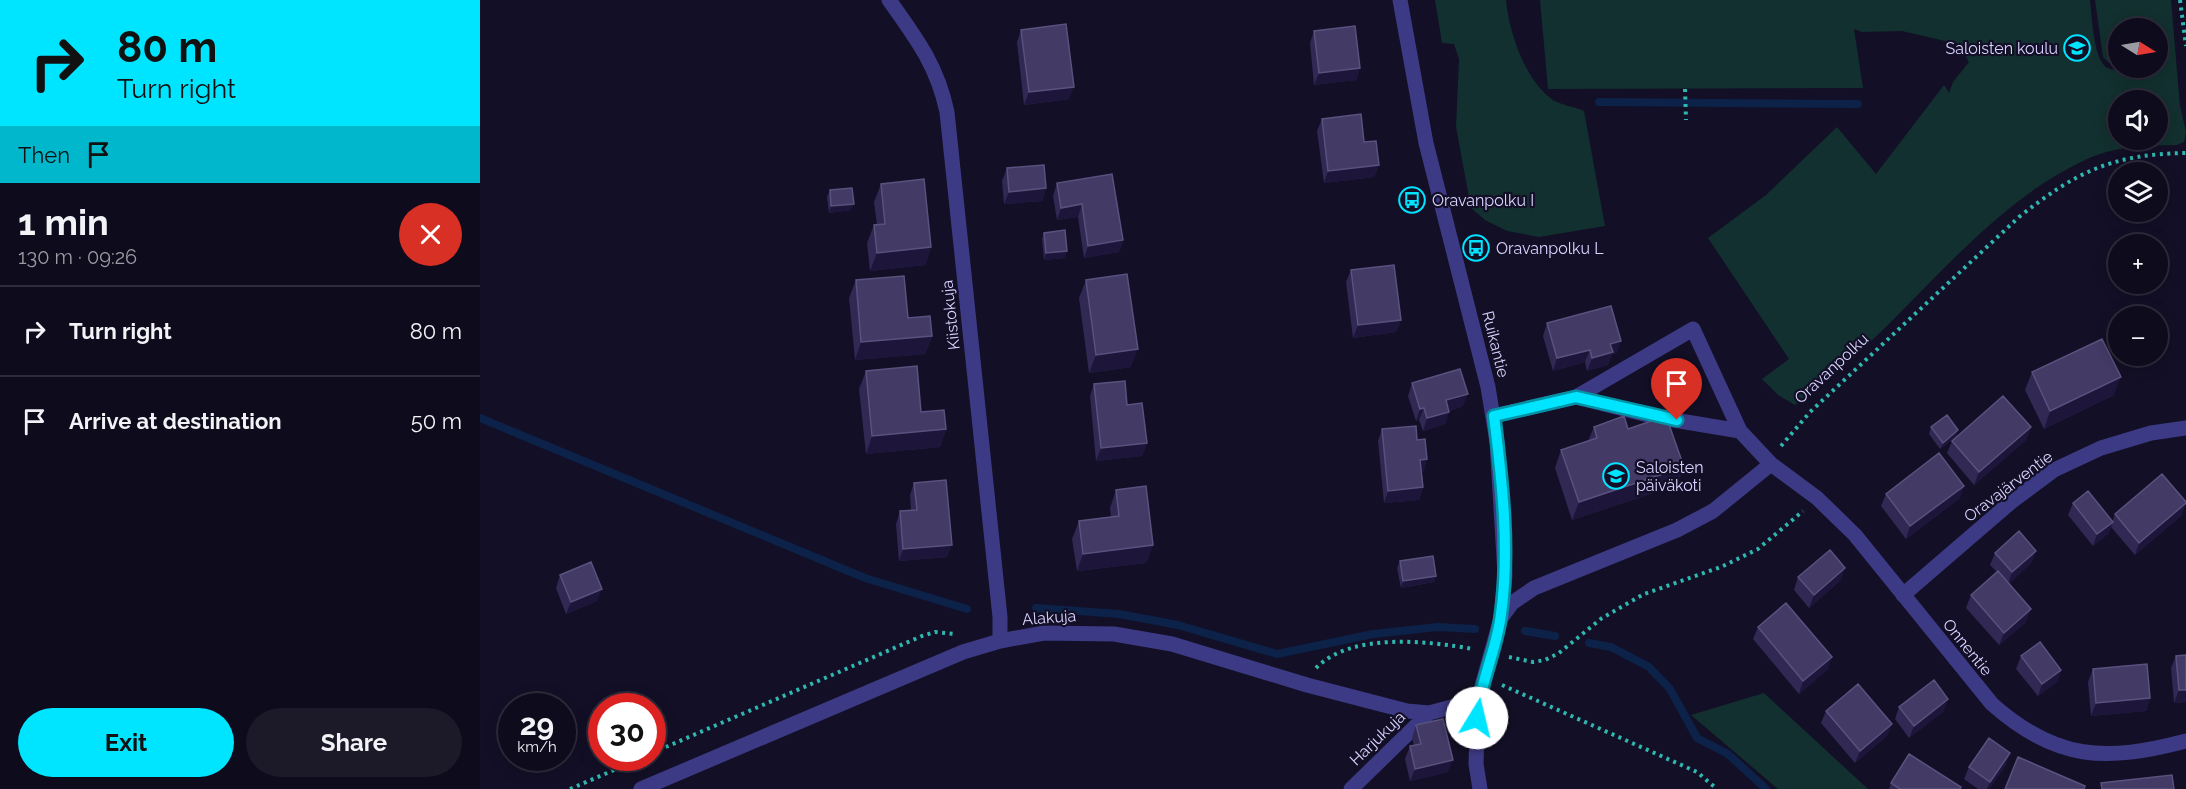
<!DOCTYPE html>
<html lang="en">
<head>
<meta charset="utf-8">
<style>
	:root { --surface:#0e0b1c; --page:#1c1929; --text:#f1f3f6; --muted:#9b9ba3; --line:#2e2b3b; --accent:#00e5ff }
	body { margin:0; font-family:Raleway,sans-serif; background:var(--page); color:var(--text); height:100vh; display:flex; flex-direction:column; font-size:22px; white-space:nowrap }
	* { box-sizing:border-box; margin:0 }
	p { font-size:20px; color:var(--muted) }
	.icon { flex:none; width:33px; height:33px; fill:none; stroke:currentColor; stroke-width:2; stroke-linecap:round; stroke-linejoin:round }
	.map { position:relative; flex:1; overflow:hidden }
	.details { display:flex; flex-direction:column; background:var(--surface); width:480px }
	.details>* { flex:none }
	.top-card { background:#00e5ff; color:#111; overflow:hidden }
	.needle { width:39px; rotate:101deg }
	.buttons { position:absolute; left:1628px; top:18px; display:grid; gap:12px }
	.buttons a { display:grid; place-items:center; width:60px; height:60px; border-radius:50%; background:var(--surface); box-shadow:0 3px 15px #0003,0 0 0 2px var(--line); font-size:30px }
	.speed { position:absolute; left:18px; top:693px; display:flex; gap:12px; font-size:30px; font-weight:700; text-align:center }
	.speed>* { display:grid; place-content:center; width:78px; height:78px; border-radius:50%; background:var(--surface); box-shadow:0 3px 15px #0003,0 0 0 2px var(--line); line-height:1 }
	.speed small { font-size:15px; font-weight:400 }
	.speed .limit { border:9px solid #d22; background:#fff; color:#111 }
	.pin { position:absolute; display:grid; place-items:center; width:51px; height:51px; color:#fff; margin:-62px -26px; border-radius:50% 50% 50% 0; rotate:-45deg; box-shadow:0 0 6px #0007 }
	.pin .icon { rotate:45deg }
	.me { position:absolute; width:66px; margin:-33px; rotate:9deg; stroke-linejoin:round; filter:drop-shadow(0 0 4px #0008) }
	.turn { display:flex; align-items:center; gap:21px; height:126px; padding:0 18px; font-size:27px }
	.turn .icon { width:78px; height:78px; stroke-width:2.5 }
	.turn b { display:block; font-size:42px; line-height:51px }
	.then { display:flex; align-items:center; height:57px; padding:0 18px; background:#0003; gap:12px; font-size:22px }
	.round { display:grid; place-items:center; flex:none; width:63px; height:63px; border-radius:32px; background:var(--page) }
	.headline { display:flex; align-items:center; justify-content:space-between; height:102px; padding:0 18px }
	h1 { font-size:36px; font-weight:700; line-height:45px }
	.primary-button { display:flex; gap:12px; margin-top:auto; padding:12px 18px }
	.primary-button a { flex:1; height:69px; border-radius:36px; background:var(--accent); color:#111; font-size:24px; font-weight:700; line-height:69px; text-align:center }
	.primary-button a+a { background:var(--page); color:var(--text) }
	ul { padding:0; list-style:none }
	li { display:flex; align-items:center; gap:18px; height:90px; padding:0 18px; border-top:2px solid var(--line) }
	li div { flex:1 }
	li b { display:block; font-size:22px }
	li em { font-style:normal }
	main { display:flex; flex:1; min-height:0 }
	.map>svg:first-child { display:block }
</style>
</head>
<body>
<main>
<section class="details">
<div class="top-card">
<div class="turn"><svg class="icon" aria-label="right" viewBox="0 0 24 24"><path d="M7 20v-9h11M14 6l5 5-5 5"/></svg><div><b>80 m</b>Turn right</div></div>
<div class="then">Then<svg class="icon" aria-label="arrive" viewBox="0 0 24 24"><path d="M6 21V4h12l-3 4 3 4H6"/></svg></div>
</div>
<div class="headline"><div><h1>1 min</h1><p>130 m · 09:26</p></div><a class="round" style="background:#d93025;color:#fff"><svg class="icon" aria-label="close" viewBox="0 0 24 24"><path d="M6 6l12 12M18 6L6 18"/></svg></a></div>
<ul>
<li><svg class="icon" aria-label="right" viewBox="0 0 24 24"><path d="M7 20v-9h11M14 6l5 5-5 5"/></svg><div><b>Turn right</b></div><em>80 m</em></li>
<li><svg class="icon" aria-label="arrive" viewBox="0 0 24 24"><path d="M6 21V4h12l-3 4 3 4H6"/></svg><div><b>Arrive at destination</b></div><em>50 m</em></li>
</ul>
<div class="primary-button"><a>Exit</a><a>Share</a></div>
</section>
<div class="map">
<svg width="1706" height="789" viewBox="0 0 1706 789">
	<rect width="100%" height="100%" fill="#130f26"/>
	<!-- green -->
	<path fill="#12302f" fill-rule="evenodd" d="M955,0H1026C1029,32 1045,81 1073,100C1081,105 1095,107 1104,111L1125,226L1059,237L1027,231L1005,220L991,208L976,127L979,59L974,44L962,43Z
		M1060,0H1610C1612,15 1613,65 1630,69C1644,72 1663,68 1677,68L1683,52L1677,54V28H1638V62L1629,63L1623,57L1615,0H1691L1700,106L1706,132L1704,142L1697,145C1664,146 1633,146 1603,161C1512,204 1449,290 1375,356C1356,373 1335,388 1315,405L1298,395L1282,379L1309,359L1228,238L1286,195L1357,127L1396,174L1464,85L1469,93L1473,82L1489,62L1478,44L1422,31L1382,32L1374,29L1383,88L1068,89ZM1638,100H1677V140H1638Z
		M1284,693L1388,789H1298L1211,715Z"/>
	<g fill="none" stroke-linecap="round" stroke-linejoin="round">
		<!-- stream -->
		<path stroke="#0c2248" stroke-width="8" d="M1119,102L1378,104
			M0,418L385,578L487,609
			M556,608L639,614L698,625L797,654L893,634L958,627L995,629
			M1045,631L1075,636
			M1109,643L1131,647L1169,667L1190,689L1217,738L1248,754L1286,789"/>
		<!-- path -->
		<path stroke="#2fb8b0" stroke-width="4" stroke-dasharray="3 4.5" stroke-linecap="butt" d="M1700,0L1706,46
			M1205,89L1206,120
			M1301,446L1330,412L1539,217C1596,172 1632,154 1706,153
			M1029,657L1053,662L1065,660L1079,653L1122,618L1164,594L1241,567L1278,549L1323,511
			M836,668C871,632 948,641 993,649
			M1022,685L1217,772L1237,789
			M172,753L442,636L455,632L474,634
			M90,789L162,758"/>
		<!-- minor -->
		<path stroke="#3d3a85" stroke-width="15" d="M409,0C436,38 457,65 467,112L520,617V641
			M920,0L946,143L1008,387L1017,442L1025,575L1021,618L998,700L996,764L1000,789
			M1096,397L1176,417L1260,431
			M1014,416L1096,397L1213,329L1260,431L1291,464L1337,498L1375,535L1512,704C1576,761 1626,762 1706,741
			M1423,595L1531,502L1574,470L1621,448L1671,433L1706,428
			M1021,618L1032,603L1054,588L1197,530L1233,511L1291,464
			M161,789L483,652L520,641L564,633L634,634L692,644L827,685L927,711L949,713L998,700
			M871,789L949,713"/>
	</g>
	<!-- wall -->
	<path fill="#312854" d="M541,30L589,99L544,105L537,42Z
		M834,31L880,68L876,80L834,85L830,43Z
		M842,119L884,142L899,165L894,177L844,183L837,131Z
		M527,168L566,188L562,201L524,204L522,181Z
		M577,183L643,240L639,252L604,258L598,217L577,220L573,196Z
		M401,184L451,247L445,265L390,271L387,243L394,225H397L394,202Z
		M350,190L371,210L349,213L347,197Z
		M564,233L585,258L564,260L562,239Z
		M871,270L921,320L916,332L873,338L866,282Z
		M376,280L428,318L452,336L445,354L375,360L369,298Z
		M606,280L651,367L609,373L599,298Z
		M1067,323L1137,353L1132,354L1128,365L1107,371L1105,362L1073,371L1063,336Z
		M386,371L441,412L466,429L460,447L386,454L379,389Z
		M1552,372L1634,395L1564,429L1545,390Z
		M932,383L983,406L969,411L965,424L943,431L939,420L936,421L928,396Z
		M614,384L647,405L667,443L662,456L616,461L610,396Z
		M1114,427L1148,429L1204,467L1197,485L1092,520L1075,468L1081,450L1108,441Z
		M1451,427L1478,430L1476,437L1460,449L1449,434Z
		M1551,427L1546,440L1494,485L1467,453L1472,441Z
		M902,429L937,440L947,459L943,472H942L943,487L939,500L904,503L898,441Z
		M434,483L467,557L419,561L416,524L420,511L431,510L430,495Z
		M636,490L673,545L666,563L597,571L592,539L599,521L631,517L630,508Z
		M1406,494L1480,498L1426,539L1401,506Z
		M1593,503L1632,522L1635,514L1702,515L1655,555L1631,527L1628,534L1613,546L1588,515Z
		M1556,551L1551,563L1529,584L1546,622L1519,645L1486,608L1491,595L1517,572L1510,565L1515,553Z
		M920,561L956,576L954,582L921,588L917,568Z
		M80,575L117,601L86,614L76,588Z
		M1318,577L1361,580L1329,608L1314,590Z
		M1278,627L1348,669L1319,694L1273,639Z
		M1706,655V702L1694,703L1691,668L1696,656Z
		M1541,656L1581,670L1577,682L1558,696L1536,669Z
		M1613,669L1670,698L1666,711L1611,716L1608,682Z
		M1419,707L1464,711L1429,738L1415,719Z
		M1346,711L1412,724L1407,736L1375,763L1341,723Z
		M936,725L968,772L930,781L925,759L930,746L934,745L932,738Z
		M1526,765L1509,789H1498L1484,779L1489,767Z
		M1411,783L1480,789H1409Z"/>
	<!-- shaded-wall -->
	<path fill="#1d163a" d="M880,68L876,80L834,85L839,73Z
		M594,87L589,99L544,105L549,92Z
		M899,165L894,177L844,183L848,171Z
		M566,188L562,201L524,204L529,192Z
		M374,204L371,210L349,213L351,206Z
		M602,204L598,217L577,220L581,208Z
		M643,240L639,252L604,258L608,246Z
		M451,247L445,265L390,271L397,253Z
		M587,251L585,258L564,260L566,253Z
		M921,320L916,332L873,338L878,325Z
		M452,336L445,354L375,360L381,342Z
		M1141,341L1137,353L1132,354L1128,365L1107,371L1112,358L1130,344Z
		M658,349L651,367L609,373L616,355Z
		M1110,350L1105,362L1073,371L1077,358Z
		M1641,377L1634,395L1564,429L1570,411Z
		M988,394L983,406L961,413L966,400Z
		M944,408L939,420L936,421L940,409Z
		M969,412L965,424L943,431L947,418Z
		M1551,427L1546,440L1494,485L1499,472Z
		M466,429L460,447L386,454L392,436Z
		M1478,430L1476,437L1460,449L1463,443Z
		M667,443L662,456L616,461L621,448Z
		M947,459L943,472H936L940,460Z
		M1204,467L1197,485L1092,520L1099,502Z
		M1484,486L1480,498L1426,539L1430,526Z
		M943,487L939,500L904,503L908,491Z
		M1706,503L1702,515L1655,555L1659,543Z
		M1633,522L1628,534L1613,546L1617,534Z
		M472,545L467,557L419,561L423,549Z
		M673,545L666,563L597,571L603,554Z
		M1556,551L1551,563L1528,585L1532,572Z
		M1365,568L1361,580L1329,608L1334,595Z
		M956,576L954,582L921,588L923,581Z
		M122,589L117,601L86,614L91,602Z
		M1551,609L1546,622L1519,645L1524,633Z
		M1352,657L1348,669L1319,694L1323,681Z
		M1581,670L1577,682L1558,696L1562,684Z
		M1699,690H1706V702L1694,703Z
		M1670,698L1666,711L1611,716L1616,703Z
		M1468,699L1464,711L1429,738L1434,726Z
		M1412,724L1407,736L1375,763L1380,751Z
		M1530,753L1526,765L1509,789H1507L1510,782Z
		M973,760L968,772L930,781L935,769Z"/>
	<!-- building -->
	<path fill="#433a66" stroke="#5a527e" stroke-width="1.5" d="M586,24L594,87L549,92L541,30Z
		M875,26L880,68L839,73L834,31Z
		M881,114L884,142L896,141L899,165L848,171L842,119Z
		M564,165L566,188L529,192L527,168Z
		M632,174L643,240L608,246L602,204L581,208L577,183Z
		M444,179L451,247L397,253L394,225L405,224L401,184Z
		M372,188L374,204L351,206L350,190Z
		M585,230L587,251L566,253L564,233Z
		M914,265L921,320L878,325L871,270Z
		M647,274L658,349L616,355L606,280Z
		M424,276L428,318L450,316L452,336L381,342L376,280Z
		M1131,306L1141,341L1130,344L1133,352L1112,358L1110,350L1077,358L1067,323Z
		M1622,339L1641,377L1570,411L1552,372Z
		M437,366L441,412L464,410L466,429L392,436L386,371Z
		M980,369L988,394L966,400L969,412L947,418L944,408L940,409L932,383Z
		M645,381L647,405L662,403L667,443L621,448L614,384Z
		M1523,396L1551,427L1499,472L1472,441Z
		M1467,415L1478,430L1463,443L1451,427Z
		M1144,416L1148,429L1186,416L1204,467L1099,502L1081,450L1117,438L1114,427Z
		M936,426L937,440L945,439L947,459L940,460L943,487L908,491L902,429Z
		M1459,453L1484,486L1430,526L1406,494Z
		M1682,474L1706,502V503L1659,543L1635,514Z
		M466,480L472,545L423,549L420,511L437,510L434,483Z
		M666,486L673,545L603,554L599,521L639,516L636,490Z
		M1608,491L1633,522L1617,534L1593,503Z
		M1539,531L1556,551L1532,572L1515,553Z
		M1350,550L1365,568L1334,595L1318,577Z
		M953,556L956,576L923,581L920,561Z
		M111,562L122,589L91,602L80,575Z
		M1518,571L1551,609L1524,633L1491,595Z
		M1306,603L1352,657L1323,681L1278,627Z
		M1560,642L1581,670L1562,684L1541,656Z
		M1706,655V690H1699L1696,656Z
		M1667,664L1670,698L1616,703L1613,669Z
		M1454,680L1468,699L1434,726L1419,707Z
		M1378,684L1412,724L1380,751L1346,711Z
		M963,719L973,760L935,769L930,746L941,744L936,725Z
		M1509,738L1530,753L1510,782L1489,767Z
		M1429,754L1481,787L1480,789H1420L1411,783Z
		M1538,757L1605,786L1604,789H1525Z
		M1692,775L1694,789H1622L1621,783Z"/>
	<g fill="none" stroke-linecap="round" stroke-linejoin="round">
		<!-- route casing -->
		<g stroke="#0095a6" stroke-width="15">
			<path id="route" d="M997,718C1000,682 1017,649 1021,614C1030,550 1022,480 1014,416L1096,397L1197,420"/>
		</g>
		<!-- route -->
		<use href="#route" stroke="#00e5ff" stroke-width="10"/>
	</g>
	<!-- icons -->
	<defs>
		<g id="school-ring" transform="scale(1.35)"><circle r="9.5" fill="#130f26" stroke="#00e5ff" stroke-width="1.5"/><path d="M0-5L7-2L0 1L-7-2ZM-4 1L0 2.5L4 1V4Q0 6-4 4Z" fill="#00e5ff"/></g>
		<g id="bus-ring" transform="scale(1.35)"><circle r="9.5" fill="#130f26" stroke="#00e5ff" stroke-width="1.5"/><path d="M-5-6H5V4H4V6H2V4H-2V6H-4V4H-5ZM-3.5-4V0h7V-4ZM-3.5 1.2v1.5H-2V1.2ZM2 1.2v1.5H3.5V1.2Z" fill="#00e5ff"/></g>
	</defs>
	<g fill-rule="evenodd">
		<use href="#school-ring" x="1597" y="48"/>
		<use href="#bus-ring" x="932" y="200"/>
		<use href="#bus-ring" x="996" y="248"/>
		<use href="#school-ring" x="1136" y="476"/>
	</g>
	<g text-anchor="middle" stroke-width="4.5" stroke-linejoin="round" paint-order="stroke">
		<!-- poi labels -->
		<g font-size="16" fill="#d9d4ff" stroke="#130f26" text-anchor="start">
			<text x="1578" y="54" text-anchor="end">Saloisten koulu</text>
			<text x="952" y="206">Oravanpolku I</text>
			<text x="1016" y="254">Oravanpolku L</text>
			<text x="1156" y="473">Saloisten<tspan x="1156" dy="18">päiväkoti</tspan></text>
		</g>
		<!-- street labels -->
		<g font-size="16" fill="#d9d4ff" stroke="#130f26">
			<text transform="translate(470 315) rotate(-96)" y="6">Kiistokuja</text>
			<text transform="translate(1016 344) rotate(76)" y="6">Ruikantie</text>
			<text transform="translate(1351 368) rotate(-43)" y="6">Oravanpolku</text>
			<text transform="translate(1528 486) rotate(-37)" y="6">Oravajärventie</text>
			<text transform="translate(569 617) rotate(-4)" y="6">Alakuja</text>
			<text transform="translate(1488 647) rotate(51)" y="6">Onnentie</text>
			<text transform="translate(897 738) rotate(-44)" y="6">Harjukuja</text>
		</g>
	</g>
</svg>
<div class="buttons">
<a><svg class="needle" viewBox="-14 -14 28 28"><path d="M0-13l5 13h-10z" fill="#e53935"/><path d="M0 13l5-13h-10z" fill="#9b9ba3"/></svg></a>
<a><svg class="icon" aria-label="sound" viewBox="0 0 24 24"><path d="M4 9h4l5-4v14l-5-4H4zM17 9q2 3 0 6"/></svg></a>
<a><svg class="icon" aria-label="layers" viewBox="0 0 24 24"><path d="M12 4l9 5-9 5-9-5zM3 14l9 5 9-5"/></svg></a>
<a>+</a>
<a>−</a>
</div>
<div class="speed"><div>29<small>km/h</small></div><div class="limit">30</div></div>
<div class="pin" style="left:1197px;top:420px;background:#d93025"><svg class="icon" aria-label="arrive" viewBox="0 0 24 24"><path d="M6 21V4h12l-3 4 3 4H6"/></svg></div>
<svg class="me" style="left:997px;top:718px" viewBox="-20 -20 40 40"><circle r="19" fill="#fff"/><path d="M0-13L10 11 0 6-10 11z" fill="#00e5ff"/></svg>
</div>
</main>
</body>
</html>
